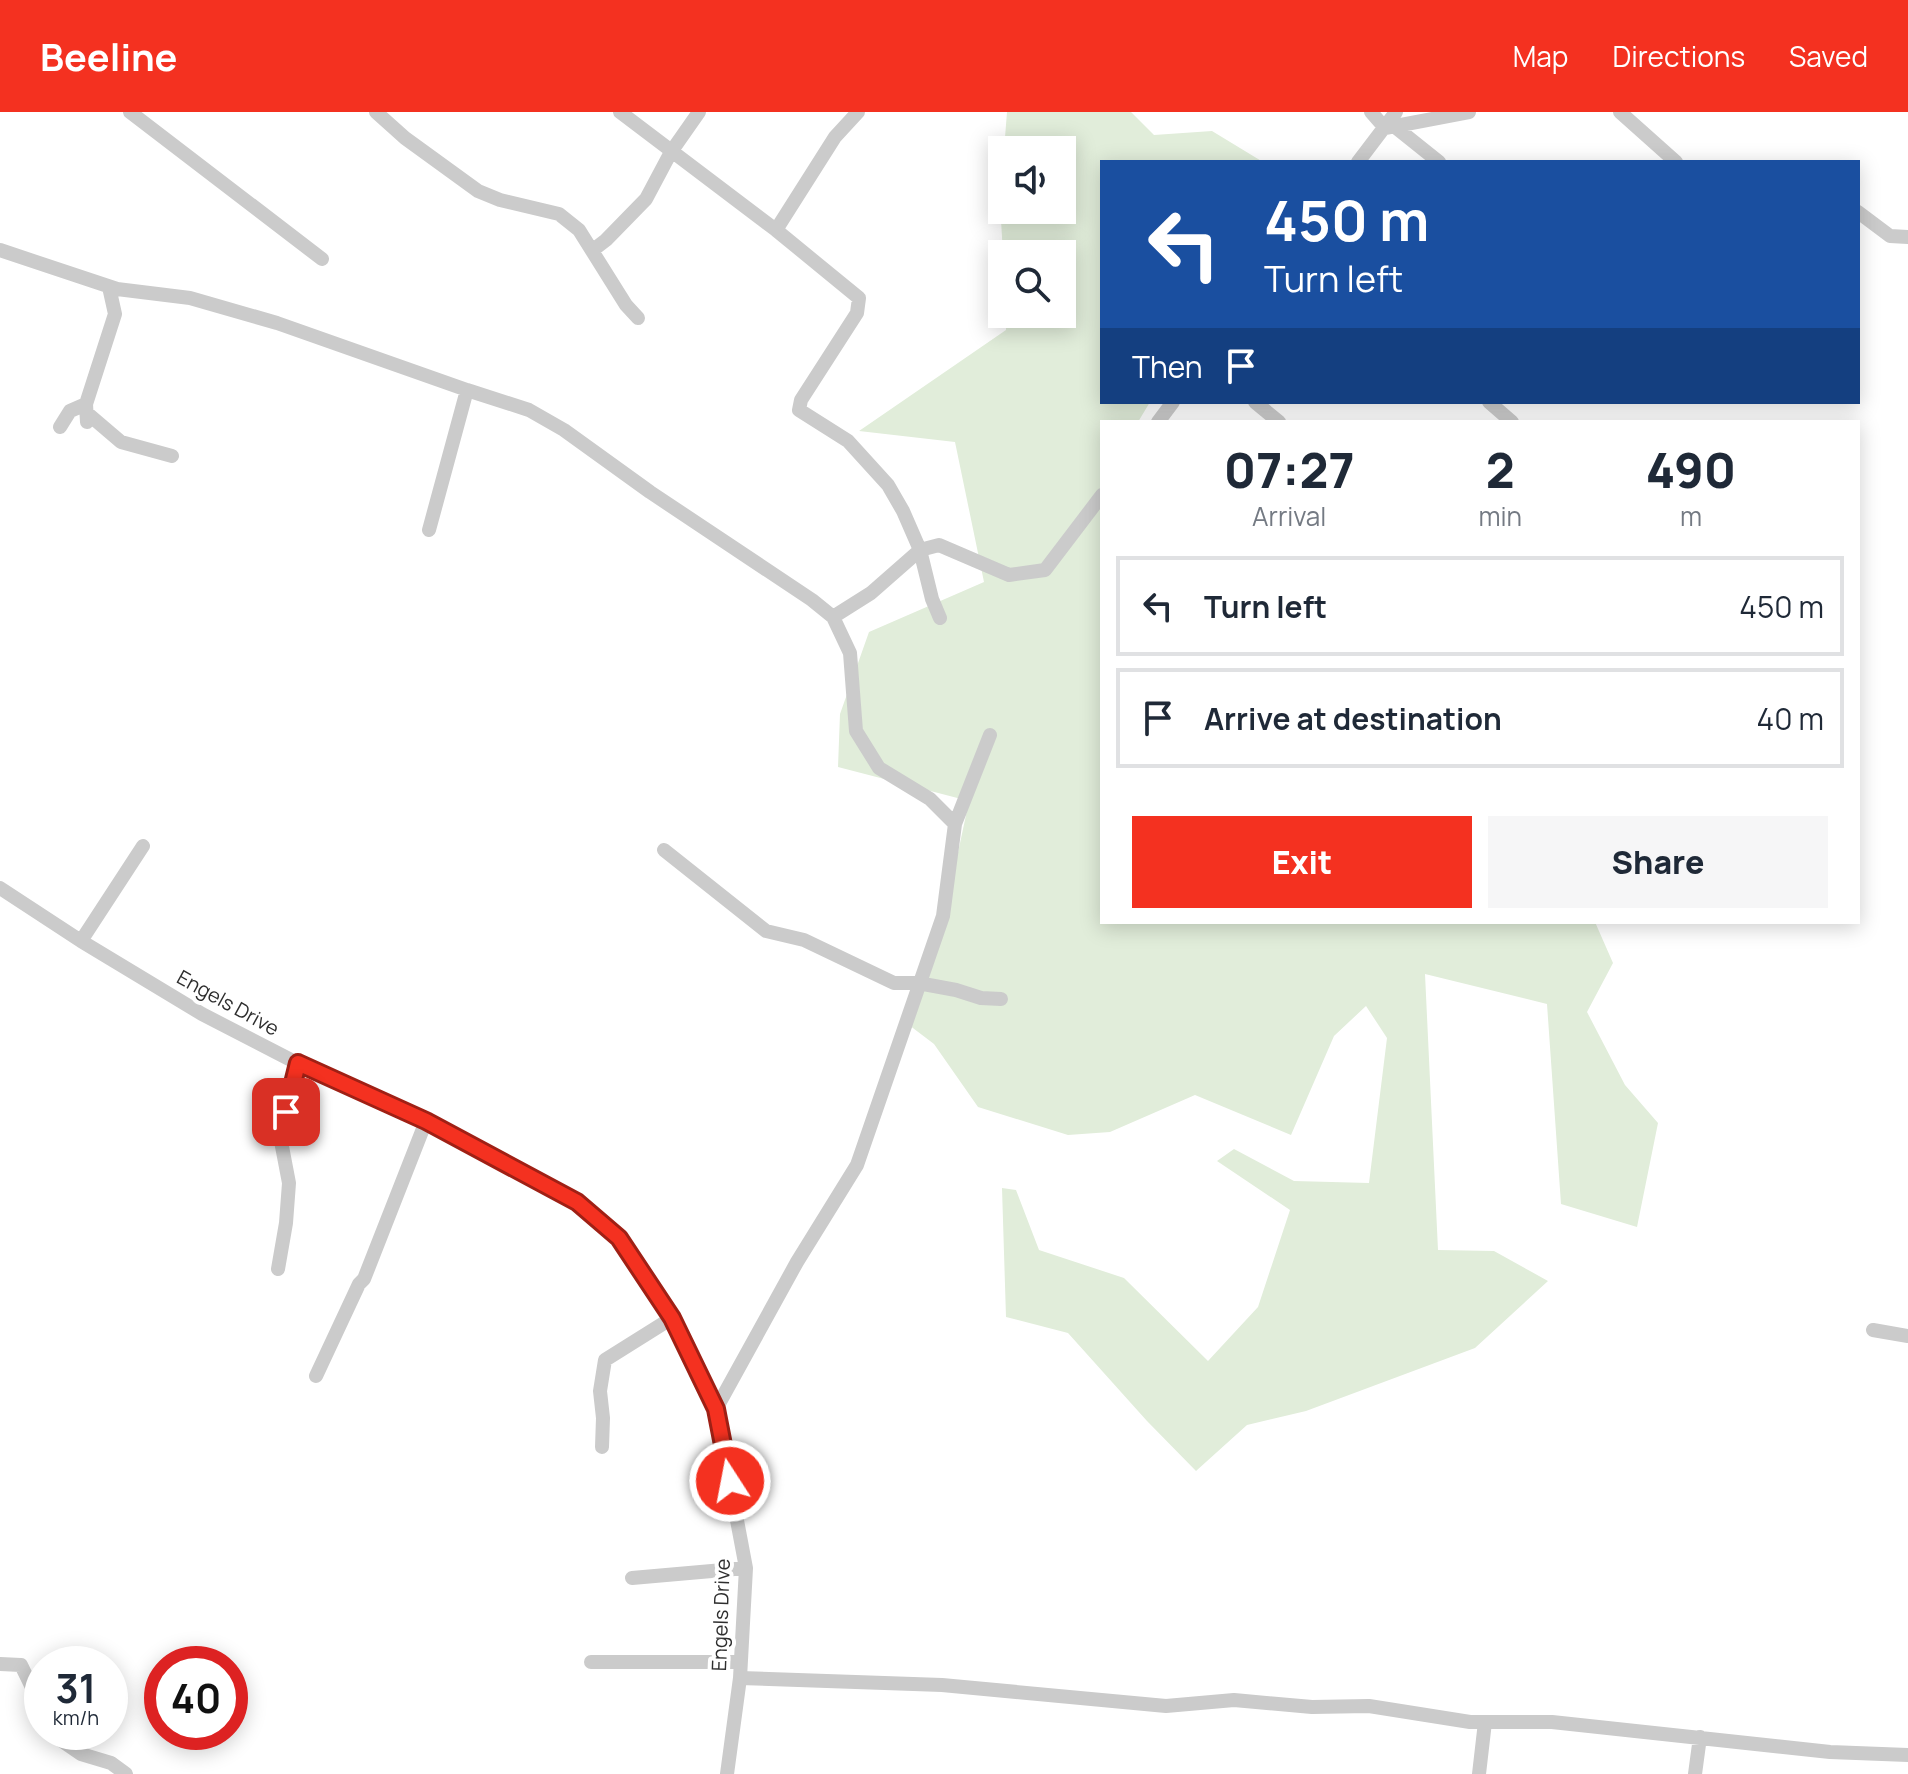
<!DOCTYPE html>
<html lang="en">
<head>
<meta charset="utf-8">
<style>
	:root { --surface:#fff; --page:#f6f6f7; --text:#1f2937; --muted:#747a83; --line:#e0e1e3; --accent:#f43120 }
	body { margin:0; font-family:Manrope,sans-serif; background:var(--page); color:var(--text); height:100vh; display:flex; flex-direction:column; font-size:30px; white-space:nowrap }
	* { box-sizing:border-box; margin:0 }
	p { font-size:26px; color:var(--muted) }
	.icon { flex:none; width:44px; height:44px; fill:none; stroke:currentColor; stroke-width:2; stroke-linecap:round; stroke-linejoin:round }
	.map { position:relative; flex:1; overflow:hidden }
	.details { position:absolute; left:1100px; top:308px; width:760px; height:504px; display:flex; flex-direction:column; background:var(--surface); border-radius:0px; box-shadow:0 4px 20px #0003 }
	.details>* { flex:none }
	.guide { position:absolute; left:1100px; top:48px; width:760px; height:244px; border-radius:0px; box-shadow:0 4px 20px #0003; background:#1a4fa0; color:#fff; overflow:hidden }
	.fabs { position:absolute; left:988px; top:24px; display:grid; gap:16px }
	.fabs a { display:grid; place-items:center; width:88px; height:88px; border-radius:0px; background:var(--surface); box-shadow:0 4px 20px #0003; font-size:40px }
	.speed { position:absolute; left:24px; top:1534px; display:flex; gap:16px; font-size:40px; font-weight:700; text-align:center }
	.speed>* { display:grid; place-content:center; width:104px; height:104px; border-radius:50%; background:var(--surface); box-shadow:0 4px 20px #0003; line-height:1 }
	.speed small { font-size:20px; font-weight:400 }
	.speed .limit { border:12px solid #d22; background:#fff; color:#111 }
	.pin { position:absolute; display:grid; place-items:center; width:68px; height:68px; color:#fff; margin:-34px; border-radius:16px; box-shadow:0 4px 12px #0006 }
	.me { position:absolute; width:88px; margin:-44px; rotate:349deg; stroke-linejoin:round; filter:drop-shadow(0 0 6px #0008) }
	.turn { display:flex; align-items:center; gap:28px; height:168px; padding:0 32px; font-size:36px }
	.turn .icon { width:104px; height:104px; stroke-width:2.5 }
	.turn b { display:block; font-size:56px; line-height:68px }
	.then { display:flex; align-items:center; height:76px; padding:0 32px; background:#0003; gap:16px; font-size:30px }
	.eta { display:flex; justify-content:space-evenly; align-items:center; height:136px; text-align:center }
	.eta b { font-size:48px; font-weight:800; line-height:56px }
	.button { display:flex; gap:16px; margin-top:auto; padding:16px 32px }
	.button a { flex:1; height:92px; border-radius:0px; background:var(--accent); color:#fff; font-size:32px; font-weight:800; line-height:92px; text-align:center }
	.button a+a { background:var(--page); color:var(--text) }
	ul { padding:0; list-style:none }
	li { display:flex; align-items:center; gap:24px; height:100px; margin:0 16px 12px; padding:0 16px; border:4px solid var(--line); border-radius:0px }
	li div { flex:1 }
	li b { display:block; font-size:30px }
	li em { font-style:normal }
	header { display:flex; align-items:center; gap:48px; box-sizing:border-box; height:112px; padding:0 40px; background:var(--accent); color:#fff }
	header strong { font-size:38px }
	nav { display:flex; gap:44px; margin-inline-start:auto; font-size:28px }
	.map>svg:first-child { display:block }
</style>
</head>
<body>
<header>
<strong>Beeline</strong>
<nav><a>Map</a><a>Directions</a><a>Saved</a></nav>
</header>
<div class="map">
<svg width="1908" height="1662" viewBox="0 0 1908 1662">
	<rect width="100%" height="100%" fill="#fff"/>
	<!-- green -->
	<path fill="#e1edda" d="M1007,0H1131L1154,23L1212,19L1263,50H1102V290H1150L1138,310H1102V810H1595L1613,851L1587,900L1625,973L1658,1011L1637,1115L1561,1092L1547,892L1425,862L1438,1138L1494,1139L1548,1169L1475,1236L1306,1299L1247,1313L1196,1359L1147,1309L1068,1221L1006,1205L1002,1076L1016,1078L1039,1138L1124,1166L1208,1249L1258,1195L1290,1098L1217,1049L1234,1037L1294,1069L1369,1071L1387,926L1366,894L1334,924L1291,1023L1195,983L1110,1020L1068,1023L978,995L934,932L901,907L950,778L969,689L838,655L840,602L869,520L984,470L955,330L859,319L1006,218V202H1062V142H1003L1000,91L1002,64V98H1062V38H1004Z"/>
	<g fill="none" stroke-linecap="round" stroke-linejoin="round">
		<!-- minor -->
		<path stroke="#cbcbcb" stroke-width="14" d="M130,0L322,147
			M376,0L405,26L478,79L500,88L559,102L579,118L626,193L638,206
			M620,0L776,118L859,186L857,201L801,288L799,298L848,329L888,373L903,399L920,438L932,487L940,506
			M1371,0L1385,16
			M1620,0L1676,50
			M1394,14L1439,50
			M1385,16L1469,0
			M1358,50L1396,0
			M1858,100L1890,124L1908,125
			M776,118L835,25L858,0
			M0,138L117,177L190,186L277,211L467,278L529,298L564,318L650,380L812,488L833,505L871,481L920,438L939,433L1009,463L1045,458L1102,383
			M593,138L606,128L646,87L671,40L699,0
			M1255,290L1279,310
			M1489,290L1512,310
			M87,301L121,330L172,344
			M87,310L86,292L115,202L109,175
			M1158,310L1173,290
			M60,315L70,299L86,292
			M429,418L467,278
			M955,712L990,623
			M664,738L766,819L804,828L894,871H918L956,878L981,886L1001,887
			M0,776L81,829L202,902L293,949L426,1009L577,1090L619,1126L672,1206L716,1297L746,1456L740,1566L727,1662
			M81,829L143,734
			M278,1157L286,1111L289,1071L280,1024L298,951
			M1873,1218L1908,1224
			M316,1264L359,1172L364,1167L426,1009
			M716,1297L797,1150L857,1053L943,804L955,712L930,687L879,656L856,619L850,541L833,505
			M602,1335L603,1306L600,1279L605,1248L672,1206
			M632,1466L746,1456
			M591,1550H739
			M0,1552L21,1553L42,1596
			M740,1566L942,1573L1166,1594L1234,1588L1312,1595L1369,1594L1470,1610H1552L1830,1640L1908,1643
			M49,1620L81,1642L111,1651L126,1662
			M1479,1662L1485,1610
			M1695,1662L1700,1625"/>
	</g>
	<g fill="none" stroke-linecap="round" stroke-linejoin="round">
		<!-- route casing -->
		<g stroke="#9f2015" stroke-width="20">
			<path id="route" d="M286,1000L298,951L426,1009L577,1090L619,1126L672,1206L716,1297L730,1369"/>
		</g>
		<!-- route -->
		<use href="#route" stroke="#f43120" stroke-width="14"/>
	</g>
	<g text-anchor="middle" stroke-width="8" stroke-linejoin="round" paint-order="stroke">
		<!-- street labels -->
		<g font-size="20" fill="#2e2e2e" stroke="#fff">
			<text transform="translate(228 891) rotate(29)" y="7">Engels Drive</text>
			<text transform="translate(721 1503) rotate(-88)" y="7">Engels Drive</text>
		</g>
	</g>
</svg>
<div class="fabs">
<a><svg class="icon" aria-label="sound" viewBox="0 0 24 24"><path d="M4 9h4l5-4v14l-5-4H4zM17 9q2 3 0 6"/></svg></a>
<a><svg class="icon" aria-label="search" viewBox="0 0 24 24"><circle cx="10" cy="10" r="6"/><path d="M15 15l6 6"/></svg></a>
</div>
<div class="speed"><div>31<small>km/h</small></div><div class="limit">40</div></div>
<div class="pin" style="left:286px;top:1000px;background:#d93025"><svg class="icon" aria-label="arrive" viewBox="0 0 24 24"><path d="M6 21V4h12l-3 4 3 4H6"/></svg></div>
<svg class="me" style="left:730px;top:1369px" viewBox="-20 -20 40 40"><circle r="17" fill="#f43120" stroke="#fff" stroke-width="3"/><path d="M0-11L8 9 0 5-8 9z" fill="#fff"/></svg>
<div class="guide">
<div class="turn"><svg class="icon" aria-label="left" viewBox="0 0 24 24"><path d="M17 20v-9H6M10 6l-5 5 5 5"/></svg><div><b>450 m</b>Turn left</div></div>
<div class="then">Then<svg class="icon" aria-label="arrive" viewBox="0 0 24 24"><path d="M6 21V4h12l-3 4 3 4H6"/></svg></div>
</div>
<section class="details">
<div class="eta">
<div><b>07:27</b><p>Arrival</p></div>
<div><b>2</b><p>min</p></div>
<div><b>490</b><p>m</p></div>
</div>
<ul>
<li><svg class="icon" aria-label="left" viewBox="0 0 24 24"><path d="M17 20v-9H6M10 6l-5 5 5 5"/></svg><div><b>Turn left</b></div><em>450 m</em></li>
<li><svg class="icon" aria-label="arrive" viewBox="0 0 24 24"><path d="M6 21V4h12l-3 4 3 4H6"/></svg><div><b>Arrive at destination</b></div><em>40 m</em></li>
</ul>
<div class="button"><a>Exit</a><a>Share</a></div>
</section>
</div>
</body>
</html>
